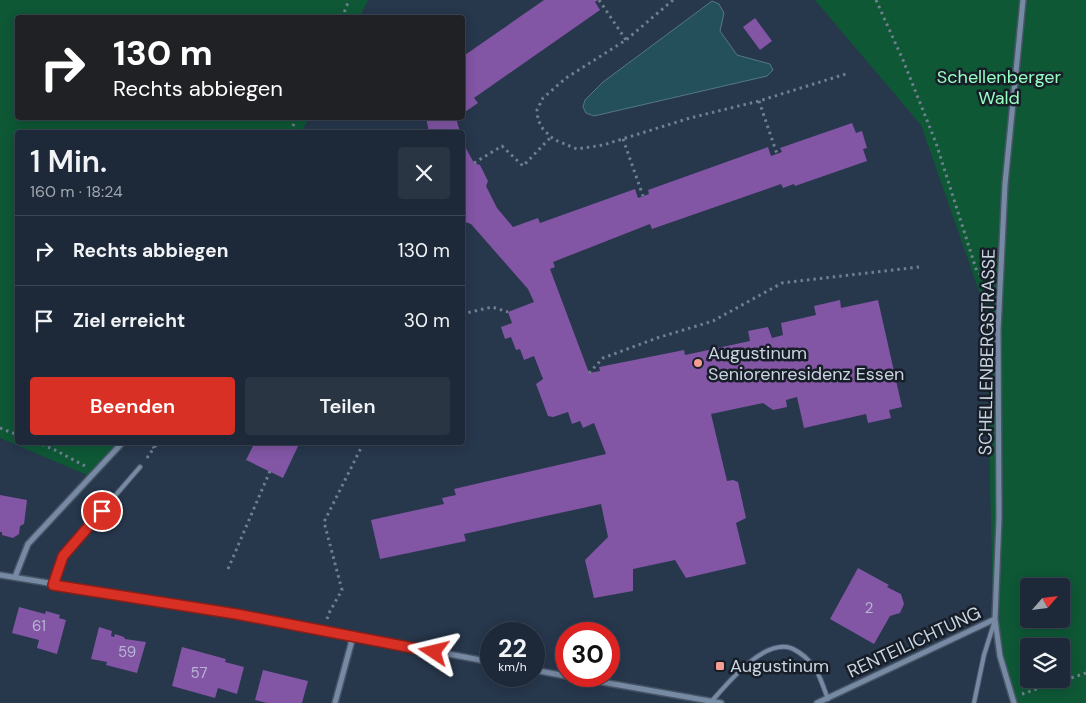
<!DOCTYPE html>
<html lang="de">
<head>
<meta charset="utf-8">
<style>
	:root { --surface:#1d2939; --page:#2a3544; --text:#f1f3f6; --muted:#a0a6ae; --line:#3b4553; --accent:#d93025 }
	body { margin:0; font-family:"DM Sans",sans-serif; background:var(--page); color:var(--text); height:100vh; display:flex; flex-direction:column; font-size:19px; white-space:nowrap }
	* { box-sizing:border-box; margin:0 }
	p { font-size:16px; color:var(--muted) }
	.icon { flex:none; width:28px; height:28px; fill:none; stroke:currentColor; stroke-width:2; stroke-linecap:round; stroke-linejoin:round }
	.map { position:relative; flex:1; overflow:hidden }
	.drawer { position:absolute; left:15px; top:130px; width:450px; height:315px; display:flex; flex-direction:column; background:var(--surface); border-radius:5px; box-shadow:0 2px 12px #0003,0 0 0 1px var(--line) }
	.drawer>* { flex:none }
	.top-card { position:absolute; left:15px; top:15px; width:450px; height:105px; border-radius:5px; box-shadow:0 2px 12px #0003,0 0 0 1px var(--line); background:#202124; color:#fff; overflow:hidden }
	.needle { width:32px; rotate:62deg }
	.controls { position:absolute; left:1020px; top:578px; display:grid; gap:10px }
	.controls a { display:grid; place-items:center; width:50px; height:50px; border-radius:5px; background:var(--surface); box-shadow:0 2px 12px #0003,0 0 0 1px var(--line); font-size:25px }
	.speed { position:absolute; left:480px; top:622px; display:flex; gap:10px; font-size:25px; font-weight:700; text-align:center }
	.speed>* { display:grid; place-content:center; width:65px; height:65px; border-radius:50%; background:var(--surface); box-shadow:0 2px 12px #0003,0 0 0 1px var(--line); line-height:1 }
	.speed small { font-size:12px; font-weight:400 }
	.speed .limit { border:8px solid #d22; background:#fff; color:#111 }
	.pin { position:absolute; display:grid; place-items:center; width:42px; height:42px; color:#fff; margin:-21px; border:2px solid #fff; border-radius:50%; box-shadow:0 1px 5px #0007 }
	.me { position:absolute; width:55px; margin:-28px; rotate:280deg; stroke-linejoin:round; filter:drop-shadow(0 0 4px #0008) }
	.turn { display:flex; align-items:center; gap:18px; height:105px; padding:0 15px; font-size:22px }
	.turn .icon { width:65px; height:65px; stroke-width:2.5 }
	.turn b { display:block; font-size:35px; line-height:42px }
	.round { display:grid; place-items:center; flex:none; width:52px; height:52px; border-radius:5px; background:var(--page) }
	.head { display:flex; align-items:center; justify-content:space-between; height:85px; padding:0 15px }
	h1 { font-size:30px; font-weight:600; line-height:38px }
	.action { display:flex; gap:10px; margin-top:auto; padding:10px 15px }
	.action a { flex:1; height:58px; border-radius:5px; background:var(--accent); color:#fff; font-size:20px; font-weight:600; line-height:58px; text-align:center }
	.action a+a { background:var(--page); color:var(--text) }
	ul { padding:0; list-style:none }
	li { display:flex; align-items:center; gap:15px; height:70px; padding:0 15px; border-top:1px solid var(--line) }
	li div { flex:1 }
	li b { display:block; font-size:19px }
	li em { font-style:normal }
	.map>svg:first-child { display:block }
</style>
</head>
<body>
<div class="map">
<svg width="1086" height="703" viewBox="0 0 1086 703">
	<rect width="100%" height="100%" fill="#27374c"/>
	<!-- green -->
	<path fill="#0e5836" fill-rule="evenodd" d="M0,0H368L360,17L18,18V118H309L301,132H18V442L119,443L87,475L0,438Z
		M815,0H1086V703H1016L1003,657L993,606L986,311L921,125ZM1029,586H1061V619H1029ZM1029,646H1061V679H1029Z"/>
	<!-- water -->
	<path fill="#23505b" stroke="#557884" d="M712,1L719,4L724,13L720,31L737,55L770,64L773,70L767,76L594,116L586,113L583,107L585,100L603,82Z"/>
	<!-- building -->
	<path fill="#8255a5" d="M544,0H598L595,2L600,10L474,98L478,103L462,114V57Z
		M755,18L772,41L760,50L743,27Z
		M426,118H456L460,132H429Z
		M852,123L856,133L862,131L867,148L863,149L867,161L795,186L794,184L783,188L781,184L652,229L650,224L553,262L555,267L550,269L589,373L600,371L599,367L684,350L685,355L750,341L748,331L768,327L772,338L783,335L781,323L816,315L814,306L840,300L841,308L878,300L902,407L889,410L891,418L868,423L866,414L804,428L797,397L786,400L787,407L773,410L763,403L711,414L727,481L733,480L738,482L746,518L736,523L746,564L686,578L675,560L633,569V591L594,598L585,560L608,537L601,504L464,534L466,541L380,559L371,520L444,504L442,498L456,495L454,489L606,454L594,423L583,428L580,421L572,424L568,412L553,417L548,416L536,384L543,379L534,356L524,360L520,349L516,350L511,337L505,339L501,327L512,323L508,312L534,302L528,289L471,224L462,221V141L474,163L480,165L488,181L486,186L497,208L513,227L538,218L540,223L635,189L638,198L649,194L648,190L768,147L771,156L782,152L780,148Z
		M255,442H300L283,478L246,460Z
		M0,495L27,500L24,524L20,526L19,534L13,538L2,535V532H0Z
		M858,568L889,585L887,587L901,594L904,604L900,613L890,616L874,644L830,619Z
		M19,607L45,614L46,611L60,615L59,618L66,620L57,654L37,648L39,640L12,633Z
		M99,627L112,631L111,636L114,637L115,634L124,637L125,639L146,642L137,673L106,665L107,662L91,659Z
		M182,647L226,659L225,662L244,667L237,694L218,688L215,698L172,686Z
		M263,670L308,681L302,703H267L255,700Z"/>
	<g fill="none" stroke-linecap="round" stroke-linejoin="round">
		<!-- service casing -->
		<g stroke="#475567" stroke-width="6">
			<path id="service" d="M53,585L63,556L140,467
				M711,702C727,684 760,643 787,647C794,648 805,656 809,661C819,670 823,687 828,699
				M974,703L984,655L995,620"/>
		</g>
		<!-- minor casing -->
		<g stroke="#475567" stroke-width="8">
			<path id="minor" d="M0,575L236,614L491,662
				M15,577L28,544L123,442
				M534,670L566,676
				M568,676L721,703
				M335,703L351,644V635
				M817,703L995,619
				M1014,703L1000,656L995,619L999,518L998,330L1005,184L1023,0"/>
		</g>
		<!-- path -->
		<path stroke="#707e90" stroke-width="3" stroke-dasharray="2.5 4" stroke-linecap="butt" d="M599,0L626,40
			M673,0L626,40L566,78L543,98L537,110L538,120L543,129L551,137L555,140L577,149L603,145L690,118L759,101L849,73
			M876,0L903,60L936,143L977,272L989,280
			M342,18L349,0
			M759,101L777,154
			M290,132L297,118
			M623,139L643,196
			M474,163L502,146L523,166L551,137
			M462,314L492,307L508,312
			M589,373L603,358L657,338L713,321L782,283L919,267
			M0,428L18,435
			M36,442L55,450L85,466
			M148,442L154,448
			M147,458L158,442
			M228,569L270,471
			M327,619L330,611L342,590L324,522L364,442
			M1022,694L1086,673"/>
		<!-- service -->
		<use href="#service" stroke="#778aa3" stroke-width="4"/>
		<!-- minor -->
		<use href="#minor" stroke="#778aa3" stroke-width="5"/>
	</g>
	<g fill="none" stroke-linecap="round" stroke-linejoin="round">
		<!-- route casing -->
		<g stroke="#8d1f18" stroke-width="12">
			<path id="route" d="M102,511L63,556L53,585L236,614L434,652"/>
		</g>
		<!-- route -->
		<use href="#route" stroke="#d93025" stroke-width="9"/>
	</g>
	<!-- markers -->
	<g fill="#f59c93" stroke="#171e28" stroke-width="2">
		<circle cx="698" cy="363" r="5"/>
		<rect x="715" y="661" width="10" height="10" rx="2.5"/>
	</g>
	<g text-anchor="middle" stroke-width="5" stroke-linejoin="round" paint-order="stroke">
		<!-- number labels -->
		<g font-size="15" fill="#b8b5d3">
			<text x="869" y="613">2</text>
			<text x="39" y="631">61</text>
			<text x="127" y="657">59</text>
			<text x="199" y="678">57</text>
		</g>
		<!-- park labels -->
		<g font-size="18" fill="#97fec2" stroke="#171e28">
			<text x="999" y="83">Schellenberger<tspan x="999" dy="21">Wald</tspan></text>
		</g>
		<!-- street labels -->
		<g font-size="18" fill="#cad5e2" stroke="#171e28">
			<text transform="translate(987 352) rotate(-89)" y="6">SCHELLENBERGSTRASSE</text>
			<text transform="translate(914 642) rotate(-25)" y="6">RENTEILICHTUNG</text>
		</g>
		<!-- poi labels -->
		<g font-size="18" fill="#cad5e2" stroke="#171e28" text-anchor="start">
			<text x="708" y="359">Augustinum<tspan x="708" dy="21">Seniorenresidenz Essen</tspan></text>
			<text x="730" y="672">Augustinum</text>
		</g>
	</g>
</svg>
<div class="controls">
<a><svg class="needle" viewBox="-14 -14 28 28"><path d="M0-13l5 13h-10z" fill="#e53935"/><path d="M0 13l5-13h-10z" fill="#a0a6ae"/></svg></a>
<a><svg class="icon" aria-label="layers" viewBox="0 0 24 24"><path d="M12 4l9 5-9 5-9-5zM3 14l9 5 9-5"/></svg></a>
</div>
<div class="speed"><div>22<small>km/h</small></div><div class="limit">30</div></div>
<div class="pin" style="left:102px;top:511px;background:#d93025"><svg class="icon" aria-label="arrive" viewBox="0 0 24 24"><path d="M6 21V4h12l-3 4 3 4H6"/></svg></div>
<svg class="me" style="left:434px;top:652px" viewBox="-20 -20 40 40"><path d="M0-17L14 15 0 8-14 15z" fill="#d93025" stroke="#fff" stroke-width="4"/></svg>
<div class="top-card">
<div class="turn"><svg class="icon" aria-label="right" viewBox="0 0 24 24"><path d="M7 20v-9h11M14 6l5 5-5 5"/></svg><div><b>130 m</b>Rechts abbiegen</div></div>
</div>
<section class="drawer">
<div class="head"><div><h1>1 Min.</h1><p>160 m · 18:24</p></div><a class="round"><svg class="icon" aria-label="close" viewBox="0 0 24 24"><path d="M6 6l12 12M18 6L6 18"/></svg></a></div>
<ul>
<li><svg class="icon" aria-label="right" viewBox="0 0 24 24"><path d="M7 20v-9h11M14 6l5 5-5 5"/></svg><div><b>Rechts abbiegen</b></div><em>130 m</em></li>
<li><svg class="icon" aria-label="arrive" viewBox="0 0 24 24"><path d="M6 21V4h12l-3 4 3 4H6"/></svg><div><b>Ziel erreicht</b></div><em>30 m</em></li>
</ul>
<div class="action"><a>Beenden</a><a>Teilen</a></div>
</section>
</div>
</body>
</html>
